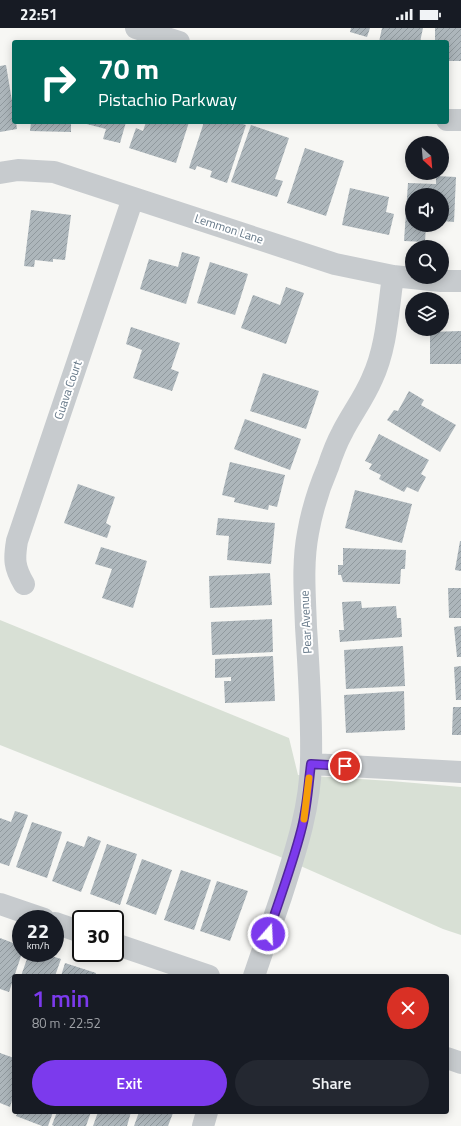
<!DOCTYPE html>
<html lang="en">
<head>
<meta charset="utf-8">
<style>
	:root { --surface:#171b24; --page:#242831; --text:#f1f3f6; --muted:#9ea1a6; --accent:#7c3aed }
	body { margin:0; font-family:"Titillium Web",sans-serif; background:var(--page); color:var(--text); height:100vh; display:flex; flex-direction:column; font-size:15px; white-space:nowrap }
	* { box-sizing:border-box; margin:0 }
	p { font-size:13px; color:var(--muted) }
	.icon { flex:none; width:22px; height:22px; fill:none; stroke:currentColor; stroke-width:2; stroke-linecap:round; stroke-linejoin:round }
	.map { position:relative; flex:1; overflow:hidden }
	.side { position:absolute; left:12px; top:946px; width:437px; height:140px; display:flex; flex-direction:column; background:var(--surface); border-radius:4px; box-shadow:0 2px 10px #0003 }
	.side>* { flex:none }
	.guide { position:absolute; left:12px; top:12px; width:437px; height:84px; border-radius:4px; box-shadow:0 2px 10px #0003; background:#00695c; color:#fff; overflow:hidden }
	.needle { width:26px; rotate:154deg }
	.buttons { position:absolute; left:405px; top:108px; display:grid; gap:8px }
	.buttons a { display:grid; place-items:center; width:44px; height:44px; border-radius:50%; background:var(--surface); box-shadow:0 2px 10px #0003; font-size:20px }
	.speed { position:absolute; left:12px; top:882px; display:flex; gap:8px; font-size:20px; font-weight:700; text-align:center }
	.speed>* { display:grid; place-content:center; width:52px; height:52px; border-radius:50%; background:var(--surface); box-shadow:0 2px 10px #0003; line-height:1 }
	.speed small { font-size:10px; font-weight:400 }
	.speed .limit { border:2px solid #111; border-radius:6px; background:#fff; color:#111 }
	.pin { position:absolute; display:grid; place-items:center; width:34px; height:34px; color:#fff; margin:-17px; border:2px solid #fff; border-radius:50%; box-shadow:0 1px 4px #0007 }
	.me { position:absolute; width:44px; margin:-22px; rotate:19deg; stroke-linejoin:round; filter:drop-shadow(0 0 3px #0008) }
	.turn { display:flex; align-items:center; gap:14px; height:84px; padding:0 20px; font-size:18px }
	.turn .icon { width:52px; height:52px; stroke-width:2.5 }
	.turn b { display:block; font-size:28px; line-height:34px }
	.round { display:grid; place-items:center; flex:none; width:42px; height:42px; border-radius:21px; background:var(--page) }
	.head { display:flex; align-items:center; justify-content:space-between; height:68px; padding:0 20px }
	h1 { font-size:24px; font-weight:600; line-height:30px; color:var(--accent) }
	.primary-button { display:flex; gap:8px; margin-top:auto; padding:8px 20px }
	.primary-button a { flex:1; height:46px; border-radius:24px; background:var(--accent); color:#fff; font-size:16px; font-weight:600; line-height:46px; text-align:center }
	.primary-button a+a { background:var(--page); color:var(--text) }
	.status { display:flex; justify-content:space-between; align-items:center; height:28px; padding:0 20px; background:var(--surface); direction:ltr }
	.status svg { height:11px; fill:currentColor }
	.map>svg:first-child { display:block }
</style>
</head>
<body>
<div class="status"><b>22:51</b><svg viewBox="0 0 49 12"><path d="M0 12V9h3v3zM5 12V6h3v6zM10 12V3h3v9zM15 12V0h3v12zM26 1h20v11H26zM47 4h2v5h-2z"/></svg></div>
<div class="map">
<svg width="461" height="1098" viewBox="0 0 461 1098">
	<defs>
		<pattern id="building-hatch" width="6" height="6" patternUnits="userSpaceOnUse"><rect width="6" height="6" fill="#adb6bb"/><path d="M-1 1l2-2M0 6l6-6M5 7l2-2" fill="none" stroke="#90999e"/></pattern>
	</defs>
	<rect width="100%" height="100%" fill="#f7f7f4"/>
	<!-- park -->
	<path fill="#d8e0d5" d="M0,592L289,710L298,747L391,753L461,759V907L443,901L278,828L0,717Z"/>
	<!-- building -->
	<path fill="url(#building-hatch)" d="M351,0H370L367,9L350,4Z
		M382,0H423L420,14H379Z
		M435,0H461V33H447V14H435Z
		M6,37L14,85V94H16L17,101L0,104V38Z
		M31,94H71V104L30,103Z
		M79,94H126L120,115L103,111L106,101Z
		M146,94H189L176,135L129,120L136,100L143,103Z
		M204,94H236L246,97L227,155L210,149L212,143L197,138L195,142L189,140Z
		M251,97L289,110L275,151L283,153L277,169L231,154Z
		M305,120L344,133L326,188L287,175Z
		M436,148L456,149L454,194L442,193V167H412V197H426L425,214L404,213L408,155L436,156Z
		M350,160L389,169L386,184L394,186L389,207L342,197Z
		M31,182L71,187L65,232L53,231V234L35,232L34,239L24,238Z
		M182,224L200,229L186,276L140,261L149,231L178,239Z
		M210,234L248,246L235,287L197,275Z
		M286,259L304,265L286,316L241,300L253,267L280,277Z
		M131,299L180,315L171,341L179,344L172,363L133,350L142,322L126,316Z
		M461,303V336H430V304Z
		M263,345L319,363L306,401L250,383Z
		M409,363L424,372L421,377L456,397L440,424L387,392L394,382L398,383Z
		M245,391L301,411L290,442L234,421Z
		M379,406L429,432L421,446L426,449L418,464L407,459L404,464L379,451L381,447L369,441L372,436L365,433Z
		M230,434L285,447L277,479L269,477L268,482L234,474L235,470L222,467Z
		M78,456L115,469L106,495L111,498L107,510L64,495Z
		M355,462L412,476L402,515L345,500Z
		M218,490L275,495L271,536L227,532L229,508L216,507Z
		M460,513H461V543L455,542Z
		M101,519L147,533L133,580L102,570L112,541L95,536Z
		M343,520L406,522L405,541H401L400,556L343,554L341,547H338V537H343Z
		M270,545L272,577L210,580L209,548Z
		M448,560H461V590H449Z
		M361,573L362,580L396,578L397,590H401L402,609L340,614L339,602H344L342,574Z
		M272,591L273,624L212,627L211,594Z
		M461,598V629H457L454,599Z
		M403,618L405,658L346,661L344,622Z
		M273,628L275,673L225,675L224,653H231V649L215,650V631Z
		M461,638V672H456L454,639Z
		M404,663L405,702L346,705L344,667Z
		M453,679H461V707H452Z
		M15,783L28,787L9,838L0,835V790L11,794Z
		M32,794L62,804L47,850L16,839Z
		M88,808L101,813L81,864L52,853L67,813L84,819Z
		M107,816L137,826L120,877L90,866Z
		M142,831L172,842L156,887L126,876Z
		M181,842L211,852L194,902L164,892Z
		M217,853L248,863L230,913L200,903Z
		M0,910L21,918V925H22L9,964L0,961Z
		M29,925H42L61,931L55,948H21Z
		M65,935L96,945L95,948H61Z
		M0,1025L14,1030V1066L10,1079L0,1075Z
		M18,1084H53L48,1098H42L16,1088Z
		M57,1084H91L86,1098H54L52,1097Z
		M98,1084H131L127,1098H93Z
		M139,1084H170L173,1085L168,1098H134Z"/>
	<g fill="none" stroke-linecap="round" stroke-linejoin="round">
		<!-- minor -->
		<path stroke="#c7cbce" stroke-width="22" d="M136,0L179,14
			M447,92H461
			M0,145L18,142L54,144L335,236L393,248L441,253H461
			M24,556C14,539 14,531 17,513L133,170
			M311,736L461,744
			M0,876L44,891
			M55,895L81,904
			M115,916L209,948
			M254,948C263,922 272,895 281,869C295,825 310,781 311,734C312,689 309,644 306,599C305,568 302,536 308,505C312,482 319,460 328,439C332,427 336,416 342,405C351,387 364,370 372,351C387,319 388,282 393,248
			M447,1030L461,1035
			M203,1098L207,1084"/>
	</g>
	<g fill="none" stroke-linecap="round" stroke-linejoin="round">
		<!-- route casing -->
		<g stroke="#51269a" stroke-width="10">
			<path id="route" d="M268,906C279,872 292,838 301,803C307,782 308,759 311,736L345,738"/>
		</g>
		<!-- route -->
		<use href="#route" stroke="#7c3aed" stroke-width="7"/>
		<!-- slow -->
		<path stroke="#f59e0b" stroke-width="7" d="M304,791L309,750"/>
	</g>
	<g text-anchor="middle" stroke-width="4" stroke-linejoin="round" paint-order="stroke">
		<!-- street labels -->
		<g font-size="12" fill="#647787" stroke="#fff">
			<text transform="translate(229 201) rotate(18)" y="4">Lemmon Lane</text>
			<text transform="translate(68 362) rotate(-71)" y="4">Guava Court</text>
			<text transform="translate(306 594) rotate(-93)" y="4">Pear Avenue</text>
		</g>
	</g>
</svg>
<div class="buttons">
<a><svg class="needle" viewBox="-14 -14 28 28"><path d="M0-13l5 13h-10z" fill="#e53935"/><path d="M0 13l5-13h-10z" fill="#9ea1a6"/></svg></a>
<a><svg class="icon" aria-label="sound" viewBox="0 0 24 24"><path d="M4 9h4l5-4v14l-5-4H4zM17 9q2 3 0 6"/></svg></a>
<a><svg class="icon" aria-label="search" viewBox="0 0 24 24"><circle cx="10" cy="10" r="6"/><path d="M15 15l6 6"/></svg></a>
<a><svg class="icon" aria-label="layers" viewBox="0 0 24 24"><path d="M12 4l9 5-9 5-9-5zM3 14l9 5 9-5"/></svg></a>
</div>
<div class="speed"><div>22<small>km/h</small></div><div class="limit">30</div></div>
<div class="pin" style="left:345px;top:738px;background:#d93025"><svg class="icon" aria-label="arrive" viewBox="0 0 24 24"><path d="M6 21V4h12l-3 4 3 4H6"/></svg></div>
<svg class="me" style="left:268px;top:906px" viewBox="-20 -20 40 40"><circle r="17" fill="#7c3aed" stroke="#fff" stroke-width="3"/><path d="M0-11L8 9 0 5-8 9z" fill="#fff"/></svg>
<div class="guide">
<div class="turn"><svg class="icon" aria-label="right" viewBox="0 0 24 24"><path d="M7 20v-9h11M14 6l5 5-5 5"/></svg><div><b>70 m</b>Pistachio Parkway</div></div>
</div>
<section class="side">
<div class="head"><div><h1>1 min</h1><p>80 m · 22:52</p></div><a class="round" style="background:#d93025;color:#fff"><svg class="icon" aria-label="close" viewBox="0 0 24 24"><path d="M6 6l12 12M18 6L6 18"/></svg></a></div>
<div class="primary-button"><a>Exit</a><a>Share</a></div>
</section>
</div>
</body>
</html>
